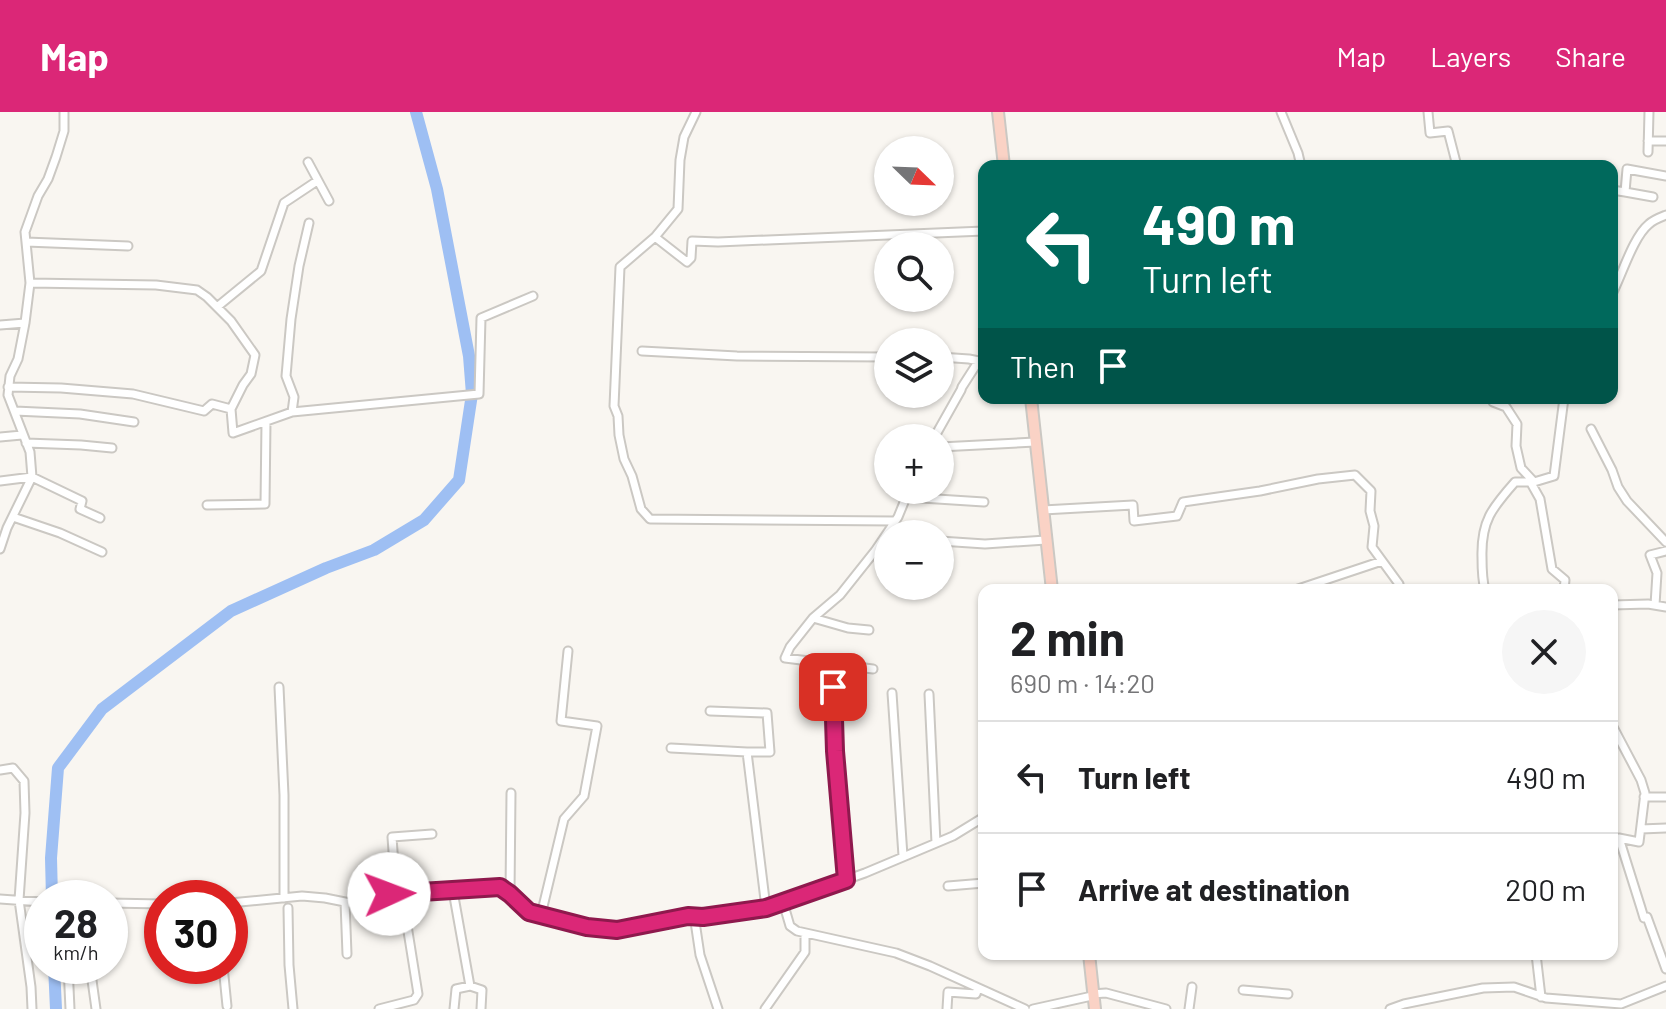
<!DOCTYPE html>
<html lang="en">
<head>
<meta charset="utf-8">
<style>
	:root { --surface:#fff; --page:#f6f6f6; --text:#202124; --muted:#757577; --line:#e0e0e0; --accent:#db2777 }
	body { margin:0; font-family:Barlow,sans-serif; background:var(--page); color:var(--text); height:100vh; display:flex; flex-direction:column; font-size:30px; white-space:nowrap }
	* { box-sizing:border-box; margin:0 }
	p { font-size:26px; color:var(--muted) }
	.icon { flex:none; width:44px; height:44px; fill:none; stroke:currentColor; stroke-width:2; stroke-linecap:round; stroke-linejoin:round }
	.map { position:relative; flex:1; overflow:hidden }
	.side { position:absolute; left:978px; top:472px; width:640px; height:376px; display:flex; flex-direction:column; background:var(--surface); border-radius:16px; box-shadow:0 2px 6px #0004 }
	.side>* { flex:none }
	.hud { position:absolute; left:978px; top:48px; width:640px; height:244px; border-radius:16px; box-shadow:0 2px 6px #0004; background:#00695c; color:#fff; overflow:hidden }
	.needle { width:52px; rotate:113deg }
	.fabs { position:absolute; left:874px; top:24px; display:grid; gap:16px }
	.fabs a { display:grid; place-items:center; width:80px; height:80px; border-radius:50%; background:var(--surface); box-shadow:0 2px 6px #0004; font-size:40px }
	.speed { position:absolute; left:24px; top:768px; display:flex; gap:16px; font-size:40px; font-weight:700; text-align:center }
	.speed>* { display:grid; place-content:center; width:104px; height:104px; border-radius:50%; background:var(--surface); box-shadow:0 2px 6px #0004; line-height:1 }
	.speed small { font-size:20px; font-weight:400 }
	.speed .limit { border:12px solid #d22; background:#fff; color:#111 }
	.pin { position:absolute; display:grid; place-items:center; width:68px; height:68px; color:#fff; margin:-34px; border-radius:16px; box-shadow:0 4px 12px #0006 }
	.me { position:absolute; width:88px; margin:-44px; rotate:88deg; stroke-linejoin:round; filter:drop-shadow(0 0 6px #0008) }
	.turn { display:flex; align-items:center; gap:28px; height:168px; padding:0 32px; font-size:36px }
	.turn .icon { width:104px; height:104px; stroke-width:2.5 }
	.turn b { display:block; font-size:56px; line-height:68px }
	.then { display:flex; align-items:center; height:76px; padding:0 32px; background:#0003; gap:16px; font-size:30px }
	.round { display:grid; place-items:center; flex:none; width:84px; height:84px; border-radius:42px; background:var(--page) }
	.overview { display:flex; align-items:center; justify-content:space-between; height:136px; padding:0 32px }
	h1 { font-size:48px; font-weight:700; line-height:60px }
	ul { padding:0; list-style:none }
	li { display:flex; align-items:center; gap:24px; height:112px; padding:0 32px; border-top:2px solid var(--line) }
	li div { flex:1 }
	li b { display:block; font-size:30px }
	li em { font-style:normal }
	header { display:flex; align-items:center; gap:48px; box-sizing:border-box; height:112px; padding:0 40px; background:var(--accent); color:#fff }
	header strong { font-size:38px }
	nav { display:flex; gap:44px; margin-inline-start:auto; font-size:28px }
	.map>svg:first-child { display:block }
</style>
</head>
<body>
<header>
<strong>Map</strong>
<nav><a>Map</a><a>Layers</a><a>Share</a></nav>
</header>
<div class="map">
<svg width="1666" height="897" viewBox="0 0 1666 897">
	<rect width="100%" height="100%" fill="#f9f6f1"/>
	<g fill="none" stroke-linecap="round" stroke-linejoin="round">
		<!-- river -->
		<path stroke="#9ebff3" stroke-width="12" d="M52,786L51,746L58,656L102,597L231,499L326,456L374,438L424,408L459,368L472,282L469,244L437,77L416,0
			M54,854L56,897"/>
		<!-- minor casing -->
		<g stroke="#cbc8c3" stroke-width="11">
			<path id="minor" d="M1281,0L1298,41L1301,54
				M1428,0L1430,21L1448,19L1457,54
				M1648,29H1666
				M1648,40L1649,0
				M308,50L329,89
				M1612,78L1625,80L1627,57L1666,64
				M1625,80L1653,85
				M655,125L678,97L680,48L684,25L696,0
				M26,130L128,134
				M30,171L156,173L197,178L207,185L231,209L255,243L251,262L243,273L231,297L233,321L292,300L479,282L481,206L533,184
				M1612,182C1622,163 1633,125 1649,112C1653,108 1661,105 1666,103
				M217,195L261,159L284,91L317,69
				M0,213L25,211
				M642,239L737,244L888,245
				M940,245L969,247L984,250
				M8,275L61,276L133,282L204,299L212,292L231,297
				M1493,290L1506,295L1517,312L1516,334L1521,356L1534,370
				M15,299L80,302L134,310
				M292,300L294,285L286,264L291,207L299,154L309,111
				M1591,317L1612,358L1618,375L1627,389L1666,430
				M0,325L22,323
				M934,326L961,278L962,275L978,250
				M26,331L81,333L112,336
				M940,335L1035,330
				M0,369L32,365L82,389L80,397L100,406
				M1531,371L1540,387L1552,457L1565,468L1564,478
				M906,385L984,390
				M207,393L265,392L266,310
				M1043,398L1133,393L1134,409L1177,404L1183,390L1260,379L1318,367L1355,363L1371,379L1370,399L1374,414L1372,435L1399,472L1400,478
				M13,405L60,421L102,440
				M895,409L650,407L641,397L632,364L624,347L619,323L618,304L614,294L620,155L655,125L687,150L691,146L692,129L718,130L984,119
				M940,429L985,432L1046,428
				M0,437L7,416L32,365L30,340L8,283L10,264L18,247L25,211L30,171L25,120L38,84L48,67L56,45L64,19V0
				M1295,478L1382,449
				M1485,478C1482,467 1482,457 1482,445C1481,409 1492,396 1515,370H1534L1554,364L1564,286
				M1612,493L1648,492L1666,495
				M1655,493L1657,461L1650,443L1666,439
				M813,506L848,516L869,518
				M873,557L785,546L790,535L813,506L840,483L875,439L898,405L909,378
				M279,575L284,683V786
				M833,575L835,639L846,768
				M892,581L903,744
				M929,582L936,731
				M710,599L767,601L770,640H747L766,796
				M1612,613L1641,668L1645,681L1639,730L1619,726L1641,796L1644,806L1647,805L1666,857
				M671,636L747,640
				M0,658L13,656L24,669L25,701L19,788L31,875L32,897
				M1644,685H1666
				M1641,717L1666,716
				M948,774L984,771
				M453,779L470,874L456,877L454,897
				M396,782L392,725L432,722
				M510,782L511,681
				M0,787L42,790
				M345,790L347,842
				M783,790L790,814L797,819L896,841L930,854L1025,897
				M110,791L162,792
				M230,791L302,784L325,786L350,791L389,782L500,775L510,782L529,800L587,815L617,818L688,804L703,805L766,796L865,761L953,724L984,705
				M288,796L289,853L293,897
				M541,803L564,707L584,684L597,614L561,609L568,539
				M694,803L700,843L718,897
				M1536,842L1541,885
				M68,854L70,897
				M90,854L96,897
				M223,854L227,894
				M470,874L482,878L481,897
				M1243,878L1288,882
				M1092,882L1106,881L1166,897
				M379,897L414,888L418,882L402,782
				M765,897L805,840V822
				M947,897L948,880L976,882L978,876
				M1033,897L1092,884
				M1189,897L1192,875
				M1390,897L1404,892L1483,876L1514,875L1546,886L1621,892L1666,874"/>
		</g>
		<!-- secondary casing -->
		<g stroke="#cbc8c3" stroke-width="14">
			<path id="secondary" d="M998,0L1004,54
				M1031,286L1052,478
				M1089,842L1095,897"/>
		</g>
		<!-- minor -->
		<use href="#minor" stroke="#fff" stroke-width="7"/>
		<!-- secondary -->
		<use href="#secondary" stroke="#fad2c5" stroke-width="10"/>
	</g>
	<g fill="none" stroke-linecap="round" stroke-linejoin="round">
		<!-- route casing -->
		<g stroke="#8e194d" stroke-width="20">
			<path id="route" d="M389,782L500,775L510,782L529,800L587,815L617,818L688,804L703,805L766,796L846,768L835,639L833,575"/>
		</g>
		<!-- route -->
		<use href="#route" stroke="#db2777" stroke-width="14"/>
	</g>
</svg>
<div class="fabs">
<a><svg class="needle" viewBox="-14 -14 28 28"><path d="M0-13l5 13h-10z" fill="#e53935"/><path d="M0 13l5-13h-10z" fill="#757577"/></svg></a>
<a><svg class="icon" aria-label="search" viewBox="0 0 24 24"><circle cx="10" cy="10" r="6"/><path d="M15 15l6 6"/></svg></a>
<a><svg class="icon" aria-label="layers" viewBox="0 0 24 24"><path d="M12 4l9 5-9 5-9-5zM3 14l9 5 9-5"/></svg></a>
<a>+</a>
<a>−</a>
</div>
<div class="speed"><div>28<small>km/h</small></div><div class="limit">30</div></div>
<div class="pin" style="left:833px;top:575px;background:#d93025"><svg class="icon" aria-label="arrive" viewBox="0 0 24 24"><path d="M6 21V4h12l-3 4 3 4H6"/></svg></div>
<svg class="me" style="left:389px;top:782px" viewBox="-20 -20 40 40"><circle r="19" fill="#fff"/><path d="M0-13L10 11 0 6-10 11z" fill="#db2777"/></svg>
<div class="hud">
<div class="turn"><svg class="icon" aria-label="left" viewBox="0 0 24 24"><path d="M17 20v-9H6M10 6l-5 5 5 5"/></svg><div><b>490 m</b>Turn left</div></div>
<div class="then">Then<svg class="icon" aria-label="arrive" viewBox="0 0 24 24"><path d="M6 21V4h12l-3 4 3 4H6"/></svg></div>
</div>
<section class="side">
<div class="overview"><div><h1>2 min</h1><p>690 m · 14:20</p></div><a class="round"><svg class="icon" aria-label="close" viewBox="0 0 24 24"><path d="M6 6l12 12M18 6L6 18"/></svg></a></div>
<ul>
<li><svg class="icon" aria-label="left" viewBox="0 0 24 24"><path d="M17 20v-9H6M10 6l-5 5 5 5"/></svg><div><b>Turn left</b></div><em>490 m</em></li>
<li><svg class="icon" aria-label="arrive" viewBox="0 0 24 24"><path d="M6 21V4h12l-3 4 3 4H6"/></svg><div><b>Arrive at destination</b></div><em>200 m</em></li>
</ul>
</section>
</div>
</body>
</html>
